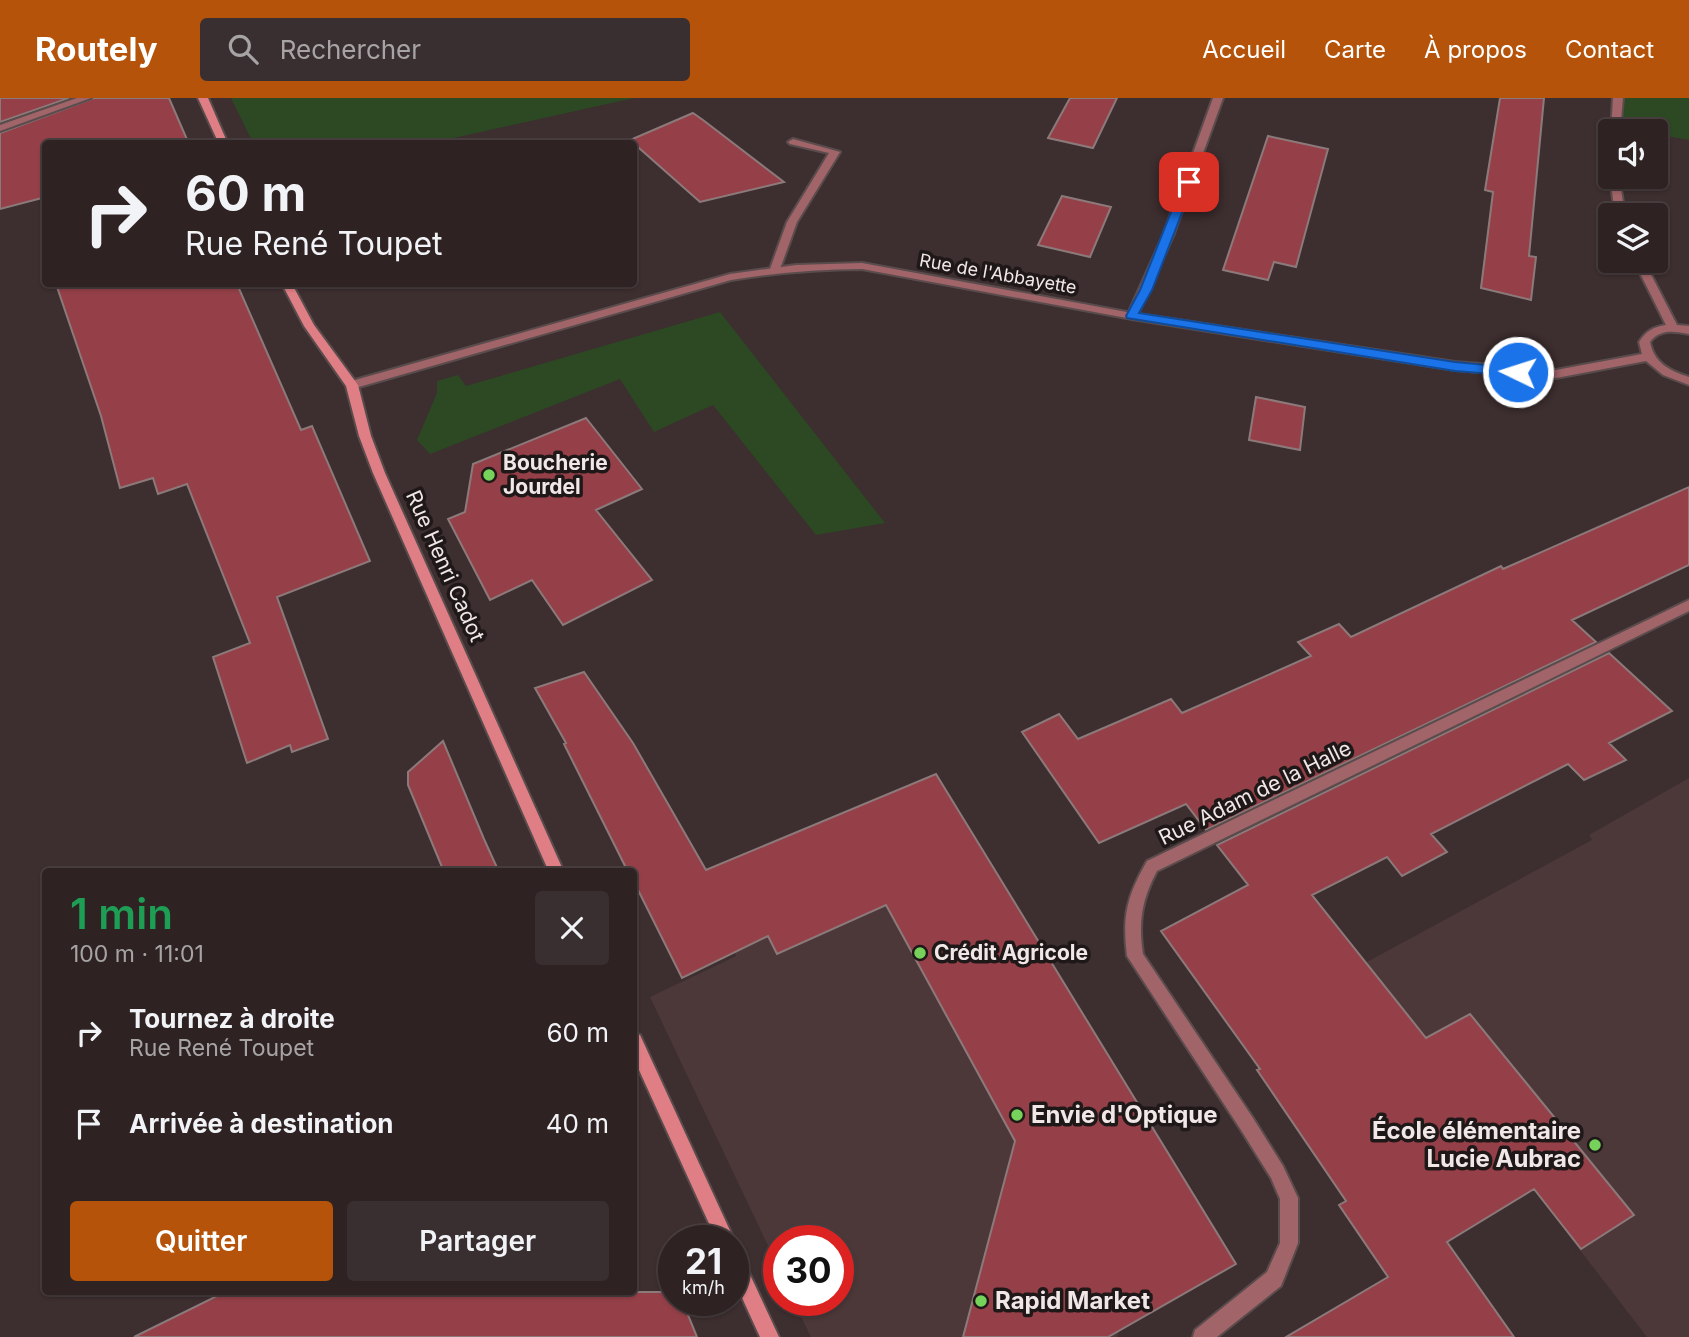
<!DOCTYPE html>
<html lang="fr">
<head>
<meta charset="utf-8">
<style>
	:root { --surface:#2e2223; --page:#3a2f30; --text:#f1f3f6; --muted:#a7a4a6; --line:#493f41; --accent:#b45309 }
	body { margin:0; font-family:Inter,sans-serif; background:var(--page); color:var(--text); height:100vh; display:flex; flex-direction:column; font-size:26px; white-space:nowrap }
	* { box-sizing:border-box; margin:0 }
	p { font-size:23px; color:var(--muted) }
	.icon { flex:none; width:38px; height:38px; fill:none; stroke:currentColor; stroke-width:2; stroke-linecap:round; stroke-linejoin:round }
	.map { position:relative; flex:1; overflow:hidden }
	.details { position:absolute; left:42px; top:770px; width:595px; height:427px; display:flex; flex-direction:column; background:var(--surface); border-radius:7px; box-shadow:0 2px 5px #0004,0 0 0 2px var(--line) }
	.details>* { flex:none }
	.hud { position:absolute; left:42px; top:42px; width:595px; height:147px; border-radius:7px; box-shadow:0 2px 5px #0004,0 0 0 2px var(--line); background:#2e2223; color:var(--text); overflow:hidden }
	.controls { position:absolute; left:1598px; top:21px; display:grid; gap:14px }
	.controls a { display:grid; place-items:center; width:70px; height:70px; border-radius:7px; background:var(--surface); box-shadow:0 2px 5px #0004,0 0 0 2px var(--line); font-size:35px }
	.speed { position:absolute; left:658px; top:1127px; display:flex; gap:14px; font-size:35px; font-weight:700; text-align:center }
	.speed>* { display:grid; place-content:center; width:91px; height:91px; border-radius:50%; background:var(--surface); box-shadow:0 2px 5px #0004,0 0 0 2px var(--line); line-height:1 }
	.speed small { font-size:18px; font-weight:400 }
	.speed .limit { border:10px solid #d22; background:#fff; color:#111 }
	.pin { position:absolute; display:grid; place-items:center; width:60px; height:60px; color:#fff; margin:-30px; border-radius:14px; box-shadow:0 4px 10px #0006 }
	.me { position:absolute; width:77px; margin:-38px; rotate:274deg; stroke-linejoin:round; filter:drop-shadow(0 0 5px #0008) }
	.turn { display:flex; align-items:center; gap:24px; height:147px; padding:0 28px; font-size:32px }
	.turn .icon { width:91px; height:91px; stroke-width:2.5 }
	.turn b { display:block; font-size:49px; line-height:60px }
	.round { display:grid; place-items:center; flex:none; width:74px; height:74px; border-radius:7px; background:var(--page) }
	.overview { display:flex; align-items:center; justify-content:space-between; height:119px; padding:0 28px }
	h1 { font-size:42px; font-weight:600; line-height:52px; color:#1e9e55 }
	.action { display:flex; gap:14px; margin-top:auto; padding:14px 28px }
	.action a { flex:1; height:80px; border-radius:7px; background:var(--accent); color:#fff; font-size:28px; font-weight:600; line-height:80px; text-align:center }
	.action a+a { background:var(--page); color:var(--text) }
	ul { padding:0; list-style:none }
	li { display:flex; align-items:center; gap:21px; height:91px; padding:0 28px }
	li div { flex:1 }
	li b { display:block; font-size:26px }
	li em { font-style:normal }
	header { display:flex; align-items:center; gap:42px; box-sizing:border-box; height:98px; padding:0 35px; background:var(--accent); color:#fff }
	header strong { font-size:33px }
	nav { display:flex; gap:38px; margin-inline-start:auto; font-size:24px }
	.search { width:490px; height:63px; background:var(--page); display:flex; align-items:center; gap:18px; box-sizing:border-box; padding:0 24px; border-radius:7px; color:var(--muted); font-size:26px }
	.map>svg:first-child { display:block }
</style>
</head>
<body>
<header>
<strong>Routely</strong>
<div class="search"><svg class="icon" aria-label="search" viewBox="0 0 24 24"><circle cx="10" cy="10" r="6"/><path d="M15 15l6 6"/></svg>Rechercher</div>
<nav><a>Accueil</a><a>Carte</a><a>À propos</a><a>Contact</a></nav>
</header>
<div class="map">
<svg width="1689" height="1239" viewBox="0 0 1689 1239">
	<rect width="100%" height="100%" fill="#3d2e2f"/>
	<!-- built -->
	<path fill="#4c3839" d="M936,676L1236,1166L1119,1233L1117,1239H811L793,1202H838V1143H779V1171L650,899L736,858L695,775Z
		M1689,680V1239H1647L1388,903L1365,865L1592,742L1589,737Z"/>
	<!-- green -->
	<path fill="#2c4923" d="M231,0H634L431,45H253Z
		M1618,0H1689V42L1656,36V33L1616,28Z
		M720,214L885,425L816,437L713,307L654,334L620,281L430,356L417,342L437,295V283L458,277L466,288Z"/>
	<!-- building -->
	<path fill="#954048" stroke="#8c7a7b" stroke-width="2" d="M0,0H69L0,24Z
		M94,0H169L189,46H46V99L0,111V35Z
		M1070,0H1117L1093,50L1048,40Z
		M1500,0H1544L1529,158L1536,159L1531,202L1481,190L1493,94L1485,92Z
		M693,15L703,22L784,84L700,104L630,42Z
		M1268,38L1328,51L1296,169L1274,164L1268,182L1223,172Z
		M1062,98L1111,109L1090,159L1038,147Z
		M56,186H237L301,332L312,328L370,463L277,499L328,641L292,654L290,647L247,665L213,559L250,545L187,386L158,396L153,380L120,390L101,318Z
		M1256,299L1305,309L1300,352L1249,342Z
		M586,320L642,391L596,412L652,482L563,527L532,482L490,502L448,421L465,414L473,366Z
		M1689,389V467L1572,522L1596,544L1206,732L1186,706L1099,745L1022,634L1059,616L1078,641L1171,601L1182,615L1311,558L1298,544L1339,526L1351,539L1501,468L1503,471Z
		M1609,555L1672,613L1609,645L1626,662L1584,682L1568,666L1431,736L1447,754L1402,778L1387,759L1312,797L1426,940L1470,916L1634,1117L1581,1151L1534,1091L1447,1144L1514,1239H1286L1388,1179L1339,1107L1346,1103L1257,972L1260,971L1161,833L1248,787L1217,747Z
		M584,574L633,645L706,772L936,676L1236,1166L1108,1239H963L1015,1043L886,807L777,856L768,838L682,880L634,784V774H628L564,646L566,645L535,590Z
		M443,643L484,741L499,774H444L408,687V674Z
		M225,1194H674V1202H682L697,1239H134Z"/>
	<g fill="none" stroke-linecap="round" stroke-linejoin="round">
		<!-- service casing -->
		<g stroke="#5a4c4c" stroke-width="4">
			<path id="service" d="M1213,0H1223L1173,138L1137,218L1136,220H1128L1127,218L1163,138Z
				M793,41L840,54L797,124L780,171L775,174L770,171L787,124L829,55L790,46L788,44Z"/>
		</g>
		<!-- minor casing -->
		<g stroke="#5a4c4c" stroke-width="4">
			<path id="minor" d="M77,0H91L0,33V27Z
				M1613,0H1623L1620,33H1611Z
				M1610,78L1619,79L1625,117H1615Z
				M1634,163H1644L1677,227L1689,228V236C1673,233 1660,231 1650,244C1654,265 1670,273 1689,279V287L1663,277L1646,263L1556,280L1455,272L1132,221L862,171C818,171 775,175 731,182L352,291L346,287L348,284L730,176L796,167L862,165L1132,215L1455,264L1556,272L1642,256L1639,244C1646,233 1653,229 1666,227Z
				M1689,502V513L1157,773C1142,801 1138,824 1143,856L1253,1020L1283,1068L1298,1100V1145L1281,1188L1217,1239H1193L1195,1232L1267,1174L1280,1145V1101L1271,1080L1241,1032L1127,858C1122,818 1127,798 1147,763Z"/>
		</g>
		<!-- secondary casing -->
		<g stroke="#5a4c4c" stroke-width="4">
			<path id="secondary" d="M198,0H208L228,46H219Z
				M282,186H292L314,227L358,287L371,338L385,375L564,774H549L373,375L359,338L346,288L304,228Z
				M634,935L640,937L732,1137L735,1143L733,1147V1143H717L634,961Z
				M733,1150L739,1153L779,1239H760L733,1180Z"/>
		</g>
		<!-- service -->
		<use href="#service" fill="#a16468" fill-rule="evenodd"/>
		<!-- minor -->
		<use href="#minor" fill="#a16468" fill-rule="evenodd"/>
		<!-- secondary -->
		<use href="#secondary" fill="#df7f85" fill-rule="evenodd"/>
	</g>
	<!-- route -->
	<path fill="#1a73e8" stroke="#114b97" stroke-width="2" d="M1189,81L1194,84L1152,192L1139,215L1455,264L1518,270L1525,274L1518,278L1455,273L1127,220L1126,218L1140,192L1183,84Z"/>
	<!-- markers -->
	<g fill="#76d25a" stroke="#1f1818" stroke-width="2.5">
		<circle cx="489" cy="377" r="7"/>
		<circle cx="920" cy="855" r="7"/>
		<circle cx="1017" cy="1017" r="7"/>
		<circle cx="1595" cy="1047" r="7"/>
		<circle cx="981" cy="1203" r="7"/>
	</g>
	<g text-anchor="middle" stroke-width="7" stroke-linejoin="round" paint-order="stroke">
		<!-- far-street labels -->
		<g font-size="18" fill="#f1e7e7" stroke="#1f1818">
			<text transform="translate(998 176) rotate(10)" y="6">Rue de l'Abbayette</text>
		</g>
		<!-- poi labels -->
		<g font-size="21" font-weight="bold" fill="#f1e7e7" stroke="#1f1818" text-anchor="start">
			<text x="503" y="372">Boucherie<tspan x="503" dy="24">Jourdel</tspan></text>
			<text x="934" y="862">Crédit Agricole</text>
		</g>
		<!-- street labels -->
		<g font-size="21" fill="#f1e7e7" stroke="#1f1818">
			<text transform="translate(445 468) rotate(66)" y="7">Rue Henri Cadot</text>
			<text transform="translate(1255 695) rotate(-26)" y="7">Rue Adam de la Halle</text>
		</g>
		<!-- near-poi labels -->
		<g font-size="24" font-weight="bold" fill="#f1e7e7" stroke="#1f1818" text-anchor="start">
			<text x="1031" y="1025">Envie d'Optique</text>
			<text x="1581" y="1041" text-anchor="end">École élémentaire<tspan x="1581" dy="28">Lucie Aubrac</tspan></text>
			<text x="995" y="1211">Rapid Market</text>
		</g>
	</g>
</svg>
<div class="controls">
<a><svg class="icon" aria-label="sound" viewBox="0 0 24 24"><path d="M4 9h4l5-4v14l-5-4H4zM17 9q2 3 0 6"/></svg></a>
<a><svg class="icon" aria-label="layers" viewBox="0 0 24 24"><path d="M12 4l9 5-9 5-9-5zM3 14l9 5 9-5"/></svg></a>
</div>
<div class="speed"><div>21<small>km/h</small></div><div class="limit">30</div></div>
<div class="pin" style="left:1189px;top:84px;background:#d93025"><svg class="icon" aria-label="arrive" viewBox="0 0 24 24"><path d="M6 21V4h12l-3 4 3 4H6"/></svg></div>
<svg class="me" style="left:1518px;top:274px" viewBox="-20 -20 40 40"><circle r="17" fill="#1a73e8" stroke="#fff" stroke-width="3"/><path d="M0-11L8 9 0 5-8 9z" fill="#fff"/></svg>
<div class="hud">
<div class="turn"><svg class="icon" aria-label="right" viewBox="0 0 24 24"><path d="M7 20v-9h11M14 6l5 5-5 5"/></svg><div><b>60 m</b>Rue René Toupet</div></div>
</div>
<section class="details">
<div class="overview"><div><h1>1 min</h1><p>100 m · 11:01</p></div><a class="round"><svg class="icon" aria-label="close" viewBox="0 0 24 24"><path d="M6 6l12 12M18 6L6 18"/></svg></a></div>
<ul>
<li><svg class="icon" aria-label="right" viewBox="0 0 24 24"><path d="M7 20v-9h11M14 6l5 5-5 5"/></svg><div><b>Tournez à droite</b><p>Rue René Toupet</p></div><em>60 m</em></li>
<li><svg class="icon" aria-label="arrive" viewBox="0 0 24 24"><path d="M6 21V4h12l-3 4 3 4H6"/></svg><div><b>Arrivée à destination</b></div><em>40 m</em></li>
</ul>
<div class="action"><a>Quitter</a><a>Partager</a></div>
</section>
</div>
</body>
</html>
